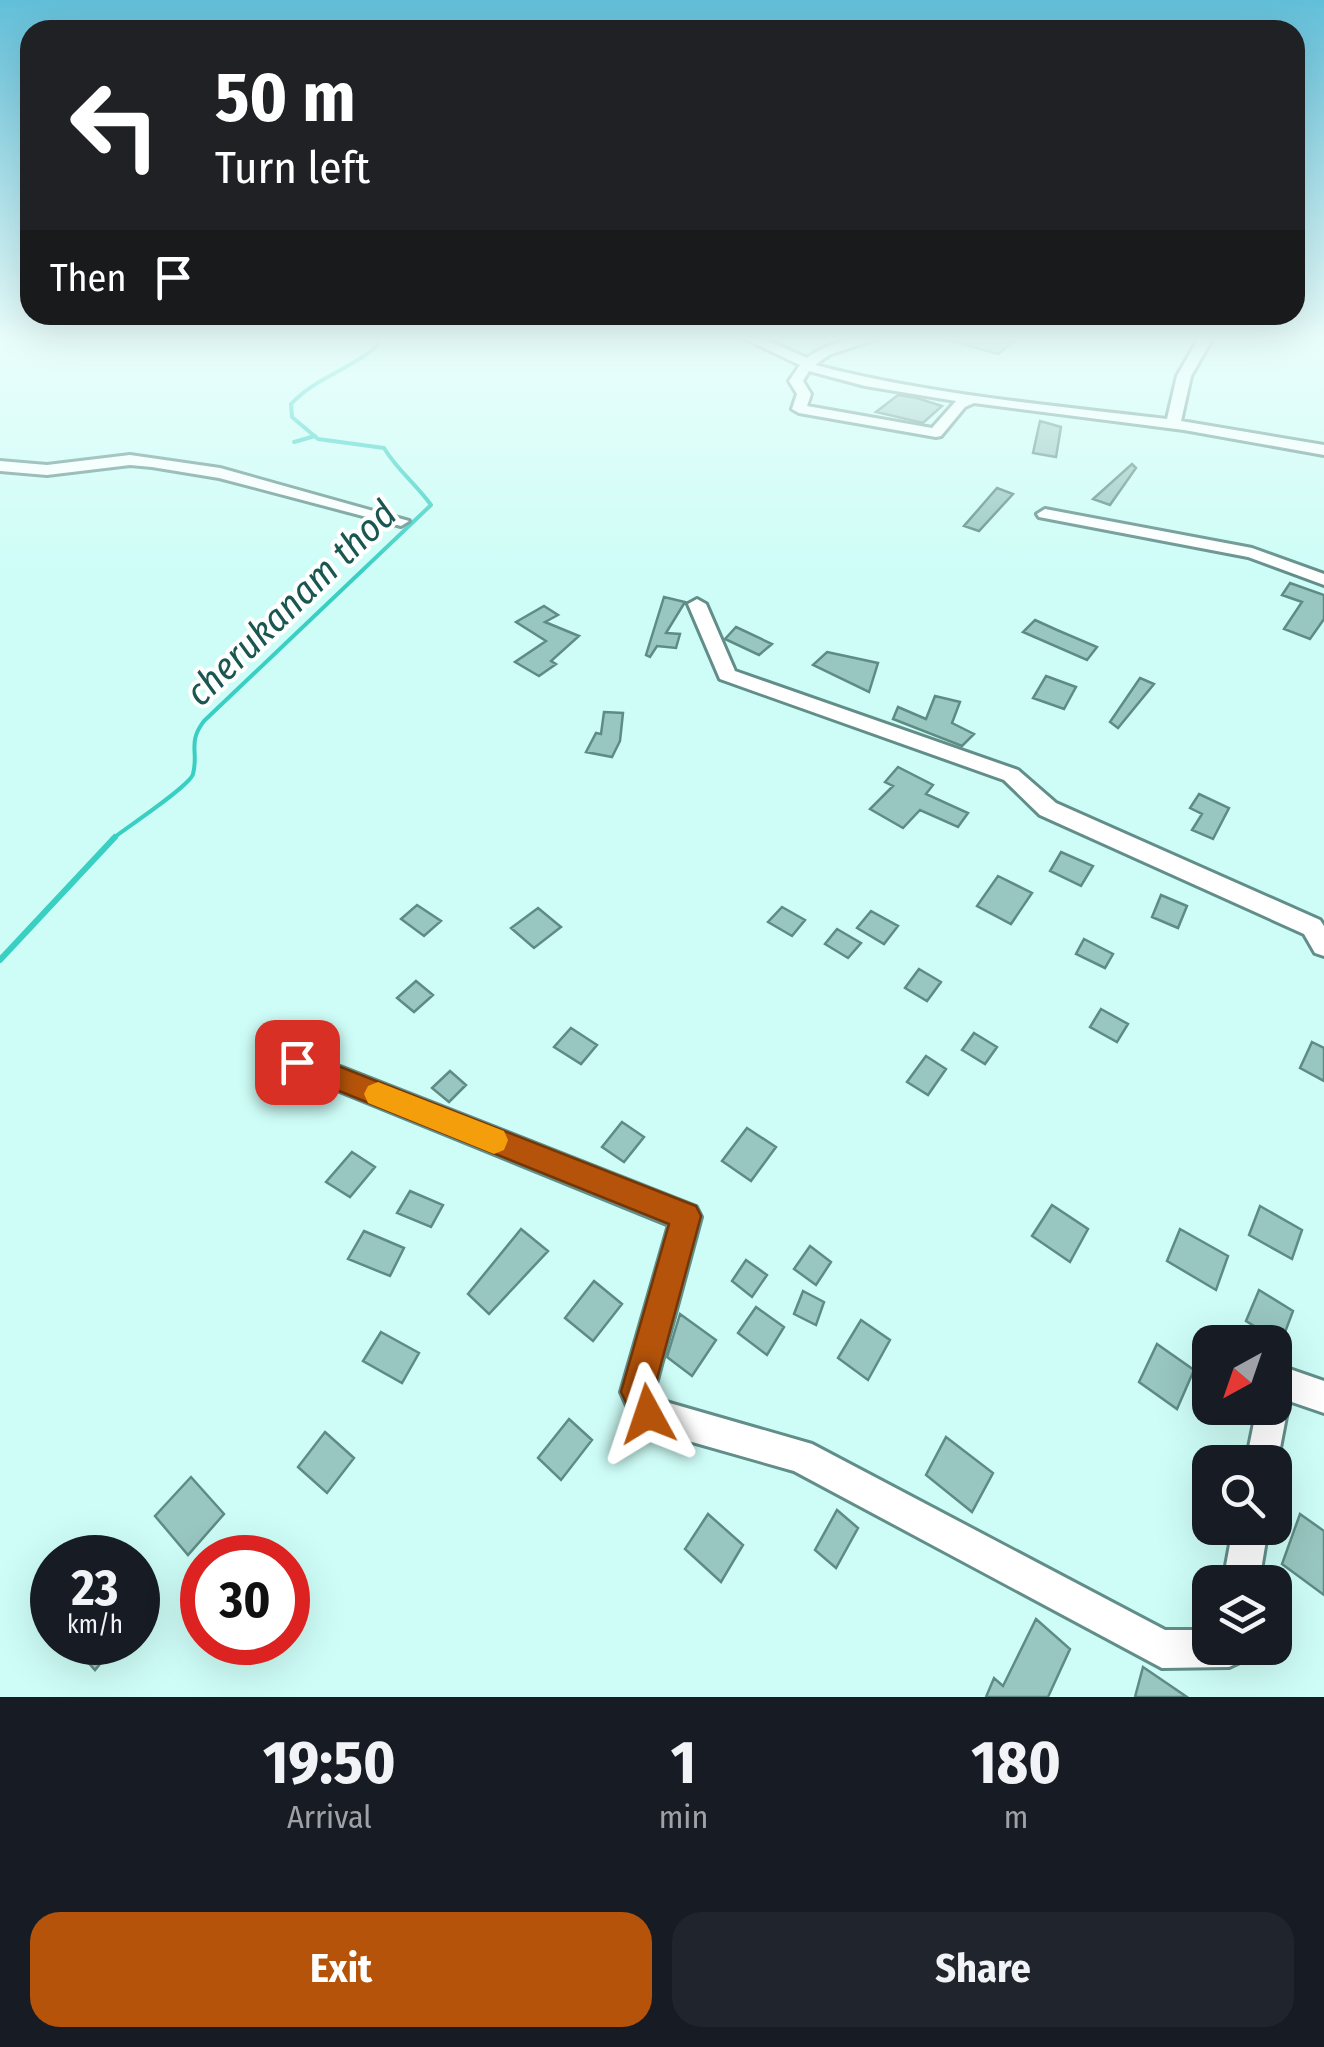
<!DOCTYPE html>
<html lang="en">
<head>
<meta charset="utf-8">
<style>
	:root { --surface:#171b24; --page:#20242c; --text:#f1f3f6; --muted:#9ea1a6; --accent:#b45309 }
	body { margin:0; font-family:"Fira Sans Condensed",sans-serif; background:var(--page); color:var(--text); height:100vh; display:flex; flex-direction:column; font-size:38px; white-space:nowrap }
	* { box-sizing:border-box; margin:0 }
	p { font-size:32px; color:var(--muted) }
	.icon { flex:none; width:55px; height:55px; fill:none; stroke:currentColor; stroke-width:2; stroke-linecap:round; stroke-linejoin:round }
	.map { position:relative; height:1697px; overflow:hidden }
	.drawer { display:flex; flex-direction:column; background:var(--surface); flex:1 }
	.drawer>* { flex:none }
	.top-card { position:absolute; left:20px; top:20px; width:1285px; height:305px; border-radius:30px; box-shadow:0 10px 40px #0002; background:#202124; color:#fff; overflow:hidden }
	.needle { width:65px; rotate:220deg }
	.tools { position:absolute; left:1192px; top:1325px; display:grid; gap:20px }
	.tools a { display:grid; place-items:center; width:100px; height:100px; border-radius:20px; background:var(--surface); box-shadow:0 10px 40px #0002; font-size:50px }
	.speed { position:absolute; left:30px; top:1535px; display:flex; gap:20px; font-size:50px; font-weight:700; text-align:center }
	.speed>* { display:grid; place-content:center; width:130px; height:130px; border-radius:50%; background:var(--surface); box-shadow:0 10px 40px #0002; line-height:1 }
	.speed small { font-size:25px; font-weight:400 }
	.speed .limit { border:15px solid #d22; background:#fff; color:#111 }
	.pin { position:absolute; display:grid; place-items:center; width:85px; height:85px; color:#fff; margin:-42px; border-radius:20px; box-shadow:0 5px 15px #0006 }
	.me { position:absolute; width:110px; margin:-55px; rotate:355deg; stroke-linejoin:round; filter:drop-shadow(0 0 8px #0008) }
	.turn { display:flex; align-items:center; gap:35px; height:210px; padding:0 30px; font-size:45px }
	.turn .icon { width:130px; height:130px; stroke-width:2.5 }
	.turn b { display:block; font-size:70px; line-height:85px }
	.then { display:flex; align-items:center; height:95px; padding:0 30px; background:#0003; gap:20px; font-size:38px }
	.eta { display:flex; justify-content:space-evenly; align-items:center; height:170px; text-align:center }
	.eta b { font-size:60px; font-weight:700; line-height:70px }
	.primary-button { display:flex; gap:20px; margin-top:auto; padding:20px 30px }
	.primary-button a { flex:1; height:115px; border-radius:30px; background:var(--accent); color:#fff; font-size:40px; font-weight:700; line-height:115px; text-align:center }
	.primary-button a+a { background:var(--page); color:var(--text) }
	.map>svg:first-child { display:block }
</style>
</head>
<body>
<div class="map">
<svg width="1324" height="1697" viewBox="0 0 1324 1697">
	<rect width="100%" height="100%" fill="#cefdf7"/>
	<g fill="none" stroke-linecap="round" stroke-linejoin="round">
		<!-- stream-far1 -->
		<path stroke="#39cfc2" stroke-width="4" d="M294,442L315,436
			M112,839C127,827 190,786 193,774C199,752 187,743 204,721L431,505C416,484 398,471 384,448L318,439L292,417L291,404C315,378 349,370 376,347L377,336"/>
		<!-- stream -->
		<path stroke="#39cfc2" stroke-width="6" d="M0,960L115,837"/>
	</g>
	<!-- building -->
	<path fill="#98c6c0" stroke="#5f8b85" stroke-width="2.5" d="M949,336H1021L998,354L948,340Z
		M898,395L917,398L942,406L923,423L876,412Z
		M1040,421L1061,427L1056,457L1033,453Z
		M1132,464L1136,468L1110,505L1093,499Z
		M997,488L1013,494L979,531L964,526Z
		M1290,583L1324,595V619L1310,639L1284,629L1302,602L1282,595Z
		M664,597L685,602L666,633L680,634L676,648L657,646L650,657L646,655Z
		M544,606L558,615L545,622L579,636L551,661L556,664L539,676L515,662L546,641L516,622Z
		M1035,620L1057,630L1097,647L1087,660L1023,632Z
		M736,627L772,644L759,655L725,639Z
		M827,652L878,663L869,692L813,665Z
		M1046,676L1076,687L1064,709L1033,698Z
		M1140,678L1154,684L1118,728L1110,722Z
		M935,696L960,702L952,723L974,734L962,746L893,719L898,707L926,719Z
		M604,712L623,713L620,741L612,757L586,752L596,733L601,734Z
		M898,767L933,785L926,794L968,813L958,827L920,810L903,828L870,809L893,786L885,782Z
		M1199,794L1229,808L1213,839L1192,830L1202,814L1190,808Z
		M1061,852L1093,866L1081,886L1050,871Z
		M998,876L1032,893L1011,924L977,906Z
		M1161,895L1187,906L1178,928L1152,917Z
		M417,905L441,921L424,936L401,919Z
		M782,907L805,920L792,936L768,922Z
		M538,908L561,927L534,948L511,928Z
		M871,911L898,926L884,944L857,928Z
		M837,929L861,943L848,958L825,944Z
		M1084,939L1113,954L1105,968L1076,954Z
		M919,969L941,982L927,1001L905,988Z
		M416,981L433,995L414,1012L397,998Z
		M1101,1009L1128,1024L1117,1042L1090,1027Z
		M571,1028L597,1045L581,1064L554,1047Z
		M974,1033L997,1047L985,1064L962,1050Z
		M1312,1042L1324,1048V1081L1300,1068Z
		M926,1056L946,1069L928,1095L907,1082Z
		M450,1071L466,1085L449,1102L432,1088Z
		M622,1122L644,1137L624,1162L602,1147Z
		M747,1128L776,1147L751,1181L722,1161Z
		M352,1152L375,1167L350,1197L326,1182Z
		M410,1191L443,1205L431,1227L397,1213Z
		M1052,1205L1088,1229L1070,1262L1032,1236Z
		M1260,1206L1302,1230L1292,1259L1249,1235Z
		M521,1229L548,1251L489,1314L468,1294Z
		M1180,1229L1228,1256L1216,1290L1167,1261Z
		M364,1231L404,1248L390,1276L348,1259Z
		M810,1246L831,1262L816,1285L794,1269Z
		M746,1260L767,1275L752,1297L732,1281Z
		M594,1281L622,1304L593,1341L565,1318Z
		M1259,1290L1293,1311L1281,1343L1246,1321Z
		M803,1291L824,1302L816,1325L794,1314Z
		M756,1307L784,1327L767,1355L738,1333Z
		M680,1314L716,1340L692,1376L667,1357Z
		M861,1320L890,1340L868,1380L838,1358Z
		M381,1332L419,1353L402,1383L363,1361Z
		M1157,1344L1194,1370L1177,1409L1139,1382Z
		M569,1419L592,1440L561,1480L538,1458Z
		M325,1432L354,1458L327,1493L298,1467Z
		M946,1437L993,1473L972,1512L926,1475Z
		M191,1477L224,1514L188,1555L155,1516Z
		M837,1510L858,1528L836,1568L815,1550Z
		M708,1514L743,1545L721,1582L685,1549Z
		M1300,1514L1324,1531V1595L1282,1564Z
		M1036,1619L1070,1649L1048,1697H986L994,1678L1003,1686Z
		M70,1642H118L95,1670Z
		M1143,1667L1187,1697H1135Z"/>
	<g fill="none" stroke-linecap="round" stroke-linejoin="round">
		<!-- minor casing -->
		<g stroke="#628e89" stroke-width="6">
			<path id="minor" d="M739,336H757L807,358C829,342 858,336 885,336L829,355L815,365C930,395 1049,405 1167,419L1177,376L1200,336H1214L1191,376L1181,421L1324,445V455L1184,430L974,403L965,407L941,436L936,437L799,413L792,409L797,394L789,381L800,365ZM809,371L865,386L956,401L932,428L807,406L811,394L803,381Z
				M130,455L220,468L409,521L401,526L219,478L152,467L130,465L47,475L0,471V461L47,465Z
				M1045,509L1252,548L1324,574V585L1248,557L1039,517L1037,514Z
				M697,599L706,604L735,671L1018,770L1056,803L1320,920L1324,926V956L1315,953L1304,934L1040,815L1004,780L720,679L688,604Z
				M297,1050L696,1207L701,1217L654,1391L659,1400L812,1444L1165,1630H1210V1648H1247L1242,1661L1229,1667L1162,1668L794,1471L636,1426L621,1392L669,1225L288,1070L284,1062L288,1054Z
				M1278,1365L1324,1381V1413L1289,1401L1275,1474V1462H1246L1257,1408H1275V1366Z
				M1233,1528H1268L1259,1582H1223Z"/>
		</g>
		<!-- minor -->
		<use href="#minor" fill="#fff" fill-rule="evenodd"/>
	</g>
	<!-- sky -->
	<linearGradient id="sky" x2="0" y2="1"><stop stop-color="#62bfd9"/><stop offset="0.59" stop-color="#e9fefb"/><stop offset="1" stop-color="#e9fefb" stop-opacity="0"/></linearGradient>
	<rect width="1324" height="574" fill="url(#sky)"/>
	<!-- route -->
	<path fill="#b45309" stroke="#753606" stroke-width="2.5" d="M297,1050L696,1206L701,1216L654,1390L665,1414L660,1425L648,1430L637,1425L621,1392L669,1224L287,1070L283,1062L287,1054Z"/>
	<!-- slow -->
	<path fill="#f59e0b" d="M378,1082L504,1131L508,1140L504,1150L494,1154L368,1103L364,1094L368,1086Z"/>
	<g text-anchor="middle" stroke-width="8" stroke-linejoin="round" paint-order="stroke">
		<!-- water labels -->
		<g font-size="38" font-style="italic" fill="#1b5751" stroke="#fff">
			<text transform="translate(291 603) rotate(-44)" y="13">cherukanam thod</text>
		</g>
	</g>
</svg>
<div class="tools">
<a><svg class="needle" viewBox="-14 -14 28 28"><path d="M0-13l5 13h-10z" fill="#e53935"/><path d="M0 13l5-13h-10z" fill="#9ea1a6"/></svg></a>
<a><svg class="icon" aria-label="search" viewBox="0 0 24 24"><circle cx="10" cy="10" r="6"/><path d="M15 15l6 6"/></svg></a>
<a><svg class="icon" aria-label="layers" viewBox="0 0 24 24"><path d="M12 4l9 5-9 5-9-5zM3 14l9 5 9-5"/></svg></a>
</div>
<div class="speed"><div>23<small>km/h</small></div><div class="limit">30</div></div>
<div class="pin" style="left:297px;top:1062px;background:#d93025"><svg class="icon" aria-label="arrive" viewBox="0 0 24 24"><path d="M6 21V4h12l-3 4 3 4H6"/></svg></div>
<svg class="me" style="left:648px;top:1414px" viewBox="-20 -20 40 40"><path d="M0-17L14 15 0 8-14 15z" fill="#b45309" stroke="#fff" stroke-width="4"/></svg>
<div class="top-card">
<div class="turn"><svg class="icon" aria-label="left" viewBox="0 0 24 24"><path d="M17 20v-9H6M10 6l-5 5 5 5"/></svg><div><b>50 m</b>Turn left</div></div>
<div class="then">Then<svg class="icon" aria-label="arrive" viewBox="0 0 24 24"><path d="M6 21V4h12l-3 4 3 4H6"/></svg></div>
</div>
</div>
<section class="drawer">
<div class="eta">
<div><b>19:50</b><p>Arrival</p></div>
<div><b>1</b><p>min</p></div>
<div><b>180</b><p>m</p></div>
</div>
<div class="primary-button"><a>Exit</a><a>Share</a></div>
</section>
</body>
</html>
